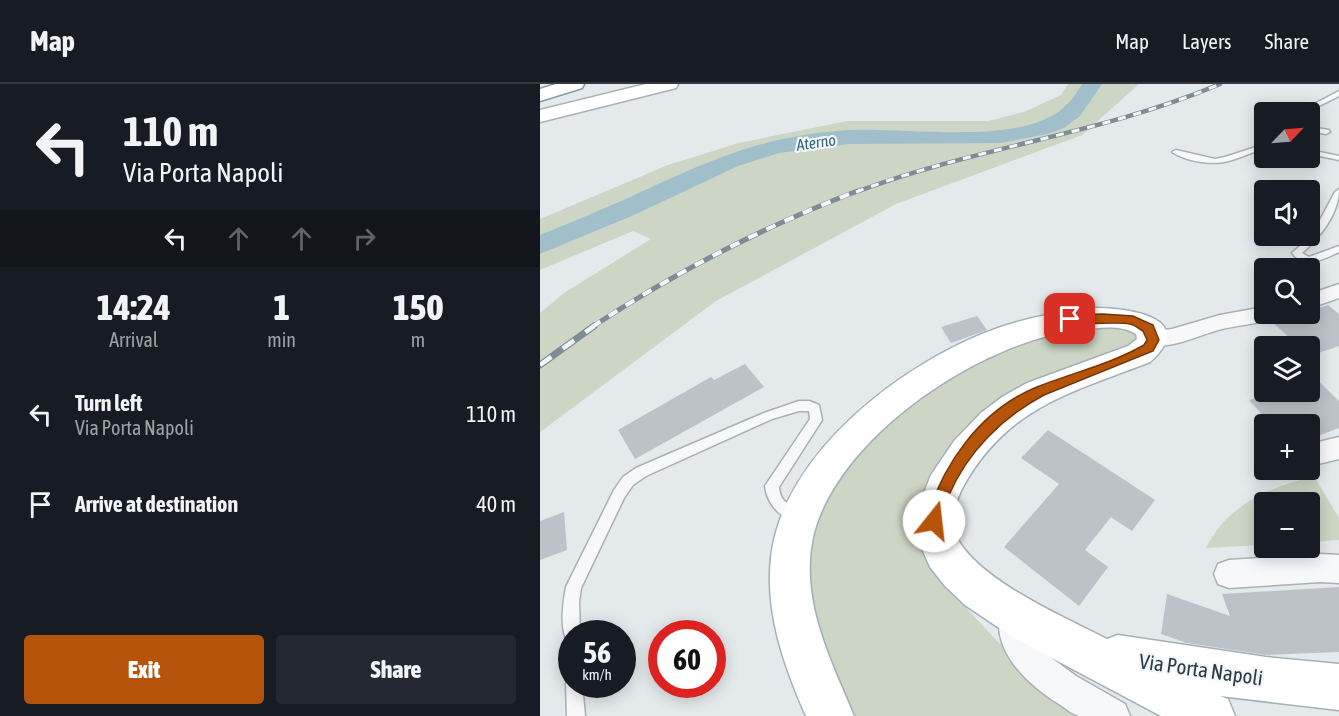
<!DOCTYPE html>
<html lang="en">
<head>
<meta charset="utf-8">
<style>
	:root { --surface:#171b24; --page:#242831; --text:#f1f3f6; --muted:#9ea1a6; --line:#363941; --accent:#b45309 }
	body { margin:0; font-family:"Asap Condensed",sans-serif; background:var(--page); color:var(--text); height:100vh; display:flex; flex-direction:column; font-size:22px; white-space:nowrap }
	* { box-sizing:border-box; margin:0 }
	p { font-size:20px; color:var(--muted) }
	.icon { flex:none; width:33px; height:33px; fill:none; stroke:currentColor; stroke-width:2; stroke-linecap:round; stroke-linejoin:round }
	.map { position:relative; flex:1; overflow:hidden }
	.sheet { display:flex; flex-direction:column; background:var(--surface); width:540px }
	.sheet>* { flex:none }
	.banner { background:#171b24; color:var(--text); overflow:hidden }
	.needle { width:39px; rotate:65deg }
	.controls { position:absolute; left:714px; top:18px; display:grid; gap:12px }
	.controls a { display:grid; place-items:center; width:66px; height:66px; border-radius:6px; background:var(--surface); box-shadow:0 3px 15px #0003; font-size:30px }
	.speed { position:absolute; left:18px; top:536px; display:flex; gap:12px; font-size:30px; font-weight:700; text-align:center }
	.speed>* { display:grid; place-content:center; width:78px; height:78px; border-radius:50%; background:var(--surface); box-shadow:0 3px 15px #0003; line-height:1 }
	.speed small { font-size:15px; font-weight:400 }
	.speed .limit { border:9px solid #d22; background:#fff; color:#111 }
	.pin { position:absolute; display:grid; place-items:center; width:51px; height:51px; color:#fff; margin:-26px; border-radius:12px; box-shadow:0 3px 9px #0006 }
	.me { position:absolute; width:66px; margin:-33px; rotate:16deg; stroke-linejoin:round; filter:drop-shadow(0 0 4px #0008) }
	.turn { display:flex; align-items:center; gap:21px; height:126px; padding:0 24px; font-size:27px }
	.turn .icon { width:78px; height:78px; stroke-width:2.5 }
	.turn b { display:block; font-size:42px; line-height:51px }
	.lanes { display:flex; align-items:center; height:57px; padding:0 24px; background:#0003; justify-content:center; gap:30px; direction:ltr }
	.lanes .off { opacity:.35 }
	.eta { display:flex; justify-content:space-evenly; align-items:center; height:102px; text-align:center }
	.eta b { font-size:36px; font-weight:800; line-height:42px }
	.cta { display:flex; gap:12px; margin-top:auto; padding:12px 24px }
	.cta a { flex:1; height:69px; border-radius:6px; background:var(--accent); color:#fff; font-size:24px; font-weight:800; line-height:69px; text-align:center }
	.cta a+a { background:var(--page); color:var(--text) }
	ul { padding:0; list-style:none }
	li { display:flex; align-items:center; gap:18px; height:90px; padding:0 24px }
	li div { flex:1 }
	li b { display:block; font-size:22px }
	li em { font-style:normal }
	header { display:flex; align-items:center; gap:36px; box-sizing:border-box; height:84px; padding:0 30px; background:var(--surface); border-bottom:2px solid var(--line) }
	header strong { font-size:28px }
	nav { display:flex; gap:33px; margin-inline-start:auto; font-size:21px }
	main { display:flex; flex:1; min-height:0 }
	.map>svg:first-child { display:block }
</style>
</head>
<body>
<header>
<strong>Map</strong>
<nav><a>Map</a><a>Layers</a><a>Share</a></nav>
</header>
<main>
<section class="sheet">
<div class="banner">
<div class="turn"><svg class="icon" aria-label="left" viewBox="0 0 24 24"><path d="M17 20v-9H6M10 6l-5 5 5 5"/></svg><div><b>110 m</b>Via Porta Napoli</div></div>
<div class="lanes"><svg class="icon" aria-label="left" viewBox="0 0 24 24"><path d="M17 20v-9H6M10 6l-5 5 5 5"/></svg><svg class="icon off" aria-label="ahead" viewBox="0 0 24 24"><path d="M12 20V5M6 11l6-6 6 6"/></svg><svg class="icon off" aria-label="ahead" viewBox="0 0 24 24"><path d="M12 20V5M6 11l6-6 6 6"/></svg><svg class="icon off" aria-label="right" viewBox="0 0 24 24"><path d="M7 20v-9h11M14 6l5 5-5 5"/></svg></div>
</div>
<div class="eta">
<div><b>14:24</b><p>Arrival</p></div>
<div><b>1</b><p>min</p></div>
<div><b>150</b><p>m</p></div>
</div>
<ul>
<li><svg class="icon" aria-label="left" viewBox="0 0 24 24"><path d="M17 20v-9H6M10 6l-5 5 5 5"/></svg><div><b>Turn left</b><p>Via Porta Napoli</p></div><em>110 m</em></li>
<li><svg class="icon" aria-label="arrive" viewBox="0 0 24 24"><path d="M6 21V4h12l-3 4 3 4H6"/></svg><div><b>Arrive at destination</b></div><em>40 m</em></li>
</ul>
<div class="cta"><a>Exit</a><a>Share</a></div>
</section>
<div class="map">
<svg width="799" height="632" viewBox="0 0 799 632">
	<rect width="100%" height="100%" fill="#e4e9eb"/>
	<!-- green -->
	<path fill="#cdd5c5" d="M528,0H599L542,51L356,120L176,217L0,348V229L24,209L111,155L93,147L0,186V135L128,81L199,59L307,37H448L484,28L521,11Z
		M545,242L590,243L599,252L597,257L407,375L405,501L456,556L514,610L548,632H308L267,510L272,446L283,420L299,394L320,368L349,339L382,311L414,290L469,261Z
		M774,392L799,434V456L770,458V418H724V461L666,464C688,420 728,404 774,392Z"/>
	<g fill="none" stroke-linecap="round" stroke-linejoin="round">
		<!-- river -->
		<path fill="#a0bfcb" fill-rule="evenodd" d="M542,0H562L540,32L524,44L507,50L461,59L309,60L239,69L198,82L94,131L0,170V151C29,139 59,127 88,114C167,78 219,52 308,46C364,43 468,60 515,30C527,23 535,12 542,0Z"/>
	</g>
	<!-- building -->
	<path fill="#bbc3c9" d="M788,221L799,230V262L770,272V262H759L733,239L761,230H770V227Z
		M437,232L447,246L411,259L401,243Z
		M205,280L224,303L95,375L78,346L171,293L174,296Z
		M770,289L799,317V344L770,355V340H731L709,316L735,308H770Z
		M508,346L615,416L592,447L571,433L545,466L568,483L539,522L464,463L519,400L481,374Z
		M24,428L27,466L0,476V437Z
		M799,503V568L726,571L647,559L621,550L627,510L690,532L682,510Z"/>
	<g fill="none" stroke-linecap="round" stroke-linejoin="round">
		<!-- lane casing -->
		<g stroke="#a9b1b6" stroke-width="3">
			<path id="lane" d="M799,7V12L767,28H759Z
				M770,43L789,46L790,48L786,50L770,47Z
				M719,62H724V66C713,67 703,73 692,76C674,82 648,78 632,68L636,66L675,75L685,73Z
				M770,66L799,72V76L770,70Z
				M799,105C799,130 780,153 762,169L769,173L799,162V168C783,175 765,186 752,169L772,151L795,108Z
				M259,317H269L279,321L282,336L239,403C240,420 251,421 265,426L267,430L265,434C244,442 227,420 225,402L270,335L269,327H259L232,335L106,392L93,401L84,414L41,504L39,518L40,549H32V557L26,555C20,540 23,519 26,503L74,406L83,393L96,384L224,329Z
				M32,593V600H42L45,632H27L26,600L28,594Z"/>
		</g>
		<!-- street casing -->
		<g stroke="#a9b1b6" stroke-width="3">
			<path id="street" d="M799,200V214L770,224V210Z
				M724,223V230H735L732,235C716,240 699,241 682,245C657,251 631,267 605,260L602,254L605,248L632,245L680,231Z
				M799,353V375L770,382V360Z
				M780,470L799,471V499L780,498L689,504L678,500L674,490L678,480L689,476Z
				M474,515L485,520L490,531L491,549L505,569L536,592L585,620L590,632C577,632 552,632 539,632C532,630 525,624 519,620C486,600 446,562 463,520Z"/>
		</g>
		<!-- secondary casing -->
		<g stroke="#a9b1b6" stroke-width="3">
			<path id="secondary" d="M106,0H138L136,4L0,38V26Z"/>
		</g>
		<!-- primary casing -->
		<g stroke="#a3b0b7" stroke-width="3">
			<path id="primary" d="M556,224C589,224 659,234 610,278C531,309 469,322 424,401C416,416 408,437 417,454C440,497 524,533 567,555L578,551L726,573L799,580V626L680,612L688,615L695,632H621L474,554L425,521L405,502L390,483L375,449L377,426L391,391L414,357L441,329L462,313L487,299L588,262L597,255L596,250C581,240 557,244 539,246C442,257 300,351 274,449C258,514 290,574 314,632H266C244,582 225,529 231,474C242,369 366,276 458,244C490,233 522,227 556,224Z"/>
		</g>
		<!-- highway casing -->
		<g stroke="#8b9aa2" stroke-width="3">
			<path id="highway" d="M16,0H44L42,4L0,17V5Z"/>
		</g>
		<!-- lane -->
		<use href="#lane" fill="#f7f8fa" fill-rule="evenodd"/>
		<!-- street -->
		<use href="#street" fill="#f7f8fa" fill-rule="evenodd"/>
		<!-- secondary -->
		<use href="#secondary" fill="#fff" fill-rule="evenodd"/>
		<!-- primary -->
		<use href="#primary" fill="#fff" fill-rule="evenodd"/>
		<!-- highway -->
		<use href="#highway" fill="#fff" fill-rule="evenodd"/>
		<!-- rail-far2 casing -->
		<g stroke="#7d8c95" stroke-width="4.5">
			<path id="rail-far2" d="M316,108C435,63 563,50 680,0"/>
		</g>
		<!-- rail-far1 casing -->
		<g stroke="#7d8c95" stroke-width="5">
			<path id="rail-far1" d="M52,243C137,187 225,142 320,106"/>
		</g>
		<!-- rail casing -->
		<g stroke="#7d8c95" stroke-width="7">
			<path id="rail" d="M0,281L54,242"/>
		</g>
		<!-- rail-far2 -->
		<use href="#rail-far2" stroke="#f4f7f9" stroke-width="3" stroke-dasharray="8" stroke-linecap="butt"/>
		<!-- rail-far1 -->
		<use href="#rail-far1" stroke="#f4f7f9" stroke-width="4" stroke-dasharray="10" stroke-linecap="butt"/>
		<!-- rail -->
		<use href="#rail" stroke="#f4f7f9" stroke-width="4.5" stroke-dasharray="14" stroke-linecap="butt"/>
	</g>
	<!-- route -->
	<path fill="#b45309" stroke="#753606" stroke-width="1.5" d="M563,230L593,232L613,241L619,256L613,267L504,311C463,333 428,367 409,411C405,421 404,432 399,442L394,444L388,442L386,437C402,381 440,326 497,303C532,289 571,280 604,261L607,256L603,247C599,245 595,241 590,240C575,236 533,244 524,235L530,231Z"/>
	<g text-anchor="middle" stroke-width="4.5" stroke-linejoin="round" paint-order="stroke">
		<!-- far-water labels -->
		<g font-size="16" font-style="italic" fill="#356478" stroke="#f4f7f9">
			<text transform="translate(276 58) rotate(-8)" y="6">Aterno</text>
		</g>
		<!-- near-street labels -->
		<g font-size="21" fill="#2b3b44" stroke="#f4f7f9">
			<text transform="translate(661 586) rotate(8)" y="7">Via Porta Napoli</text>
		</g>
	</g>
</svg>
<div class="controls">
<a><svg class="needle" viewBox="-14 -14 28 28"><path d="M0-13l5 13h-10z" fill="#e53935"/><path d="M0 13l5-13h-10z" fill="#9ea1a6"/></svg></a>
<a><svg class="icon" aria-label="sound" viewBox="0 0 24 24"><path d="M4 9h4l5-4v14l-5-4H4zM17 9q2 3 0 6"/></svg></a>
<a><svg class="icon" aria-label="search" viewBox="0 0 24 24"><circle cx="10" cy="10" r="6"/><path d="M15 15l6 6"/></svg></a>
<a><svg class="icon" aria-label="layers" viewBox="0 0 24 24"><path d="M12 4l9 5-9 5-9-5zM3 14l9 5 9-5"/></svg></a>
<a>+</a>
<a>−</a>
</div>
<div class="speed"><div>56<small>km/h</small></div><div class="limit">60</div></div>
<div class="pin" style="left:530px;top:235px;background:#d93025"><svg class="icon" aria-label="arrive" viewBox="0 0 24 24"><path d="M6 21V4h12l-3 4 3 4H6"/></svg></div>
<svg class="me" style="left:394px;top:437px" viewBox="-20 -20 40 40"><circle r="19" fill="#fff"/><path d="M0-13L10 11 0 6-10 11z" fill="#b45309"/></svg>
</div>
</main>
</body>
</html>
